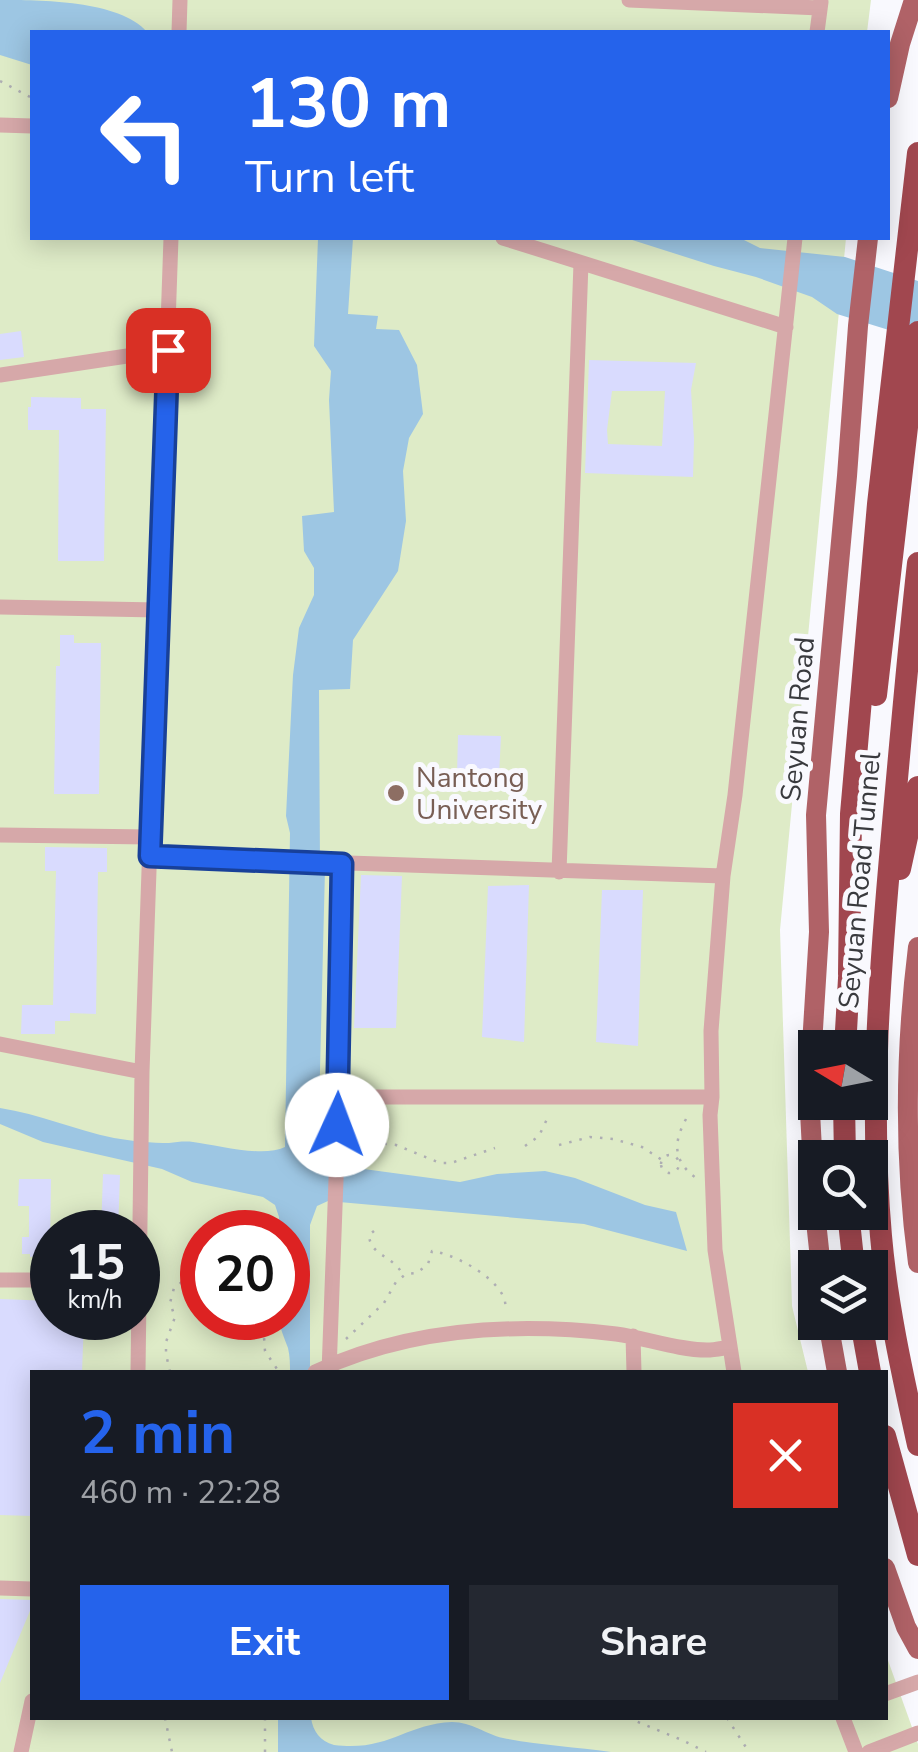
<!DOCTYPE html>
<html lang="en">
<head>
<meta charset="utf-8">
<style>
	:root { --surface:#171b24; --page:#242831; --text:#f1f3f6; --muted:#9ea1a6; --accent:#2563eb }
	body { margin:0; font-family:"Nunito Sans",sans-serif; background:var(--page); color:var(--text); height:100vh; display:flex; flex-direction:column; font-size:38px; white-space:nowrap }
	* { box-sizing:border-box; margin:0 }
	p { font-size:32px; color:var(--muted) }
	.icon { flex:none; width:55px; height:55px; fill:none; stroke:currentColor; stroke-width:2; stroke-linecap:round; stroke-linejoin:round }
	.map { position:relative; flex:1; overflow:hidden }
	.details { position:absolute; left:30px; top:1370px; width:858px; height:350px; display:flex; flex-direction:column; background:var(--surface); border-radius:0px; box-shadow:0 5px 25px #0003 }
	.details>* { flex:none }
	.hud { position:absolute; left:30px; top:30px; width:860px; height:210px; border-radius:0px; box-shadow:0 5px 25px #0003; background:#2563eb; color:#fff; overflow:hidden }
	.needle { width:65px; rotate:280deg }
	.buttons { position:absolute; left:798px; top:1030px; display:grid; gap:20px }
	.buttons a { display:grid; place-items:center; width:90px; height:90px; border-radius:0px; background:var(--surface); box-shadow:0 5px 25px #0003; font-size:50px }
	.speed { position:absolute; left:30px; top:1210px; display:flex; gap:20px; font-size:50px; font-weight:700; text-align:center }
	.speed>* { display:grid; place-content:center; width:130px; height:130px; border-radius:50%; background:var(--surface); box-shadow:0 5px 25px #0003; line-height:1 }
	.speed small { font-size:25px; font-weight:400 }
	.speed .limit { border:15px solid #d22; background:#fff; color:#111 }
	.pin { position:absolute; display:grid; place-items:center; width:85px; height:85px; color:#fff; margin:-42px; border-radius:20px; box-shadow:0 5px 15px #0006 }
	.me { position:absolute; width:110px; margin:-55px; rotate:2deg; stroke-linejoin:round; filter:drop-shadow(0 0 8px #0008) }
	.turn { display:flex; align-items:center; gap:35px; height:210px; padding:0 50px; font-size:45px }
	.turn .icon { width:130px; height:130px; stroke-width:2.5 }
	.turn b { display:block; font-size:70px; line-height:85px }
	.round { display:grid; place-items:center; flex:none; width:105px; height:105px; border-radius:0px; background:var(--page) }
	.summary { display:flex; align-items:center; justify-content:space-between; height:170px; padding:0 50px }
	h1 { font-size:60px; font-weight:700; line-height:75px; color:var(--accent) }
	.cta { display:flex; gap:20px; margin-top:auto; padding:20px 50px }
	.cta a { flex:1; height:115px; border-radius:0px; background:var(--accent); color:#fff; font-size:40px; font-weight:700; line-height:115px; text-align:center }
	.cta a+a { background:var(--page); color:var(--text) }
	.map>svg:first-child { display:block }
</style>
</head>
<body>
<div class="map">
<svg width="918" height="1752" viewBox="0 0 918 1752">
	<rect width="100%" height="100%" fill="#f9f9fe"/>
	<!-- green -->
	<path fill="#deebc7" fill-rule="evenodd" d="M0,0H871L867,32H32V238H846L780,930L792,1306L808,1372H32V1718H885V1652L918,1744V1752H0ZM52,1232H138V1318H52ZM202,1232H288V1318H202Z"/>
	<!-- water -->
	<path fill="#9dc6e3" d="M0,0C39,0 120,0 147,32H32V65L0,55Z
		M318,238H353L348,314L378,316L376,329L399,330L417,365L423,414L409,438L403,471L406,521L398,571L353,640L350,689L319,690L320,868L325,869L318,1150L323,1160L334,1165L460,1182L497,1174L545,1171L575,1178L645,1205L676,1212L687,1251L584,1224L328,1201L317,1206L310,1225V1372H290C290,1365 290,1356 288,1348C284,1337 280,1329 279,1318H288V1232H279V1217L275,1205L263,1197L192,1182L162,1169L43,1142L0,1124V1108C39,1114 75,1130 114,1138C131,1141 152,1143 169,1143C177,1142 185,1141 193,1142C218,1145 263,1158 285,1147L290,833L286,816L293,675L299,628L314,595V568L304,551L302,516L334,512L329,400L331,371L314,346Z
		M626,238H740L760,248L845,257L918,281V339L837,314L812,297L756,277L714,266Z
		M278,1718H311C313,1731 320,1741 334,1745C388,1752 405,1724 452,1722C472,1722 485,1734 503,1738C538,1745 575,1747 611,1752H278Z"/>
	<!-- building -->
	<path fill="#d9dbfe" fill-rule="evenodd" d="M21,331L24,357L0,360V334Z
		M589,360L696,363L691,390L694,439L693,477L585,473ZM612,391H665L662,446L608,444L607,430Z
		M31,397L81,398V409H106L104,561H58L59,430H28V407H31Z
		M60,635H74V643H101L99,794H54L56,666H60Z
		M458,735L501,736L499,776L457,775Z
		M45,847L107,848V872H98L96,1014L70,1013V1021H55V1034H21L22,1005H53L56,871H45Z
		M361,875L402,876L396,1028H354Z
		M529,885L524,1042L482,1037L488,886Z
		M602,890H643L638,1046L596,1042Z
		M103,1174L120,1175L118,1232H101Z
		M19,1179H51L50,1254L30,1257V1254H22V1237H29V1206H18Z
		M0,1299L52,1301V1318L84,1320L82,1372H32V1516L0,1515Z
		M0,1599L32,1600V1606L0,1683Z"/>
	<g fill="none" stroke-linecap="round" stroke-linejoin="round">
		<!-- path -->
		<path stroke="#aeaeb3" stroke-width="2.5" stroke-dasharray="2.5 8" stroke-linecap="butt" d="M0,81L32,98
			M686,1119C673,1143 673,1161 696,1178
			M559,1145L590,1137L613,1139L642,1147L662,1160
			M525,1146L539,1136L548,1117
			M354,1148L370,1142L396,1145L440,1163H451L495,1148
			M661 1164a9 9 0 1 1 18 0a9 9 0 1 1-18 0Z
			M374,1231L369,1235C370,1256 393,1255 403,1275
			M270,1318L264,1337L265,1351L279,1372
			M346,1339L384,1303L396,1282L406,1274L417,1273L428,1264L432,1251C454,1254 493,1275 503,1296C506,1301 505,1306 506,1312
			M170,1372L166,1354V1342L175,1317L170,1303L174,1288L187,1278L192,1266L202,1253
			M165,1718L172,1752
			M265,1718V1752
			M628,1718L682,1740L706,1752
			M727,1718L749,1752"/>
		<!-- minor -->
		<path stroke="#d6a8a9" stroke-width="15" d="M629,0L820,8
			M179,32L180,0
			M817,32L821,2
			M0,125L32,126
			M503,238L786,327
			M0,375L167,350
			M0,607L158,610
			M0,835L150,837
			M150,856L723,876
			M559,872L581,263
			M0,1044L142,1072
			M339,1097H712
			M0,1280H52
			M633,1336L634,1372
			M138,1372L142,1072L171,238
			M315,1372C409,1328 514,1322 616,1334C646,1338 677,1350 707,1350C714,1350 723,1348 730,1347
			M329,1372L339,1097L342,864
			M734,1372L715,1250L710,1115L712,1097L711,1031L716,966L723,876L735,795L795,238
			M0,1588L32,1589
			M885,1694L918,1682
			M843,1718L856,1752
			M21,1752L32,1701
			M869,1752L918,1733"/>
		<!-- major -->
		<path stroke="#b06267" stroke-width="20" d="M888,98L900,44L914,0
			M918,947C905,1052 904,1158 918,1263
			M815,1206L809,1093L819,932L816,815L847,476L858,326L868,238
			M815,1212L821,1268
			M828,1322L837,1372
			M885,1568L906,1627L918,1649"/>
		<!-- highway -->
		<path stroke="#a1474f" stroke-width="22" d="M918,563C908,653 900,744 892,835C880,968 869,1102 881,1236C887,1306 903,1377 918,1445
			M876,695L918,332
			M900,869L918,787
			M849,974L851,814L878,504L918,153
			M845,1048L850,961
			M844,1102L845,1158
			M848,1212L854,1268
			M861,1322L870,1372
			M885,1436L918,1555"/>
	</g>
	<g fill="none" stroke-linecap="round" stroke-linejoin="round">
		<!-- route casing -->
		<g stroke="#184099" stroke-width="25">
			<path id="route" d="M168,350L150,856L342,864L337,1125"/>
		</g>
		<!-- route -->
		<use href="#route" stroke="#2563eb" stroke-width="18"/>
	</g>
	<!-- markers -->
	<circle fill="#8d6e63" stroke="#f9f9fe" stroke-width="4" cx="396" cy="793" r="10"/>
	<g text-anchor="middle" stroke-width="10" stroke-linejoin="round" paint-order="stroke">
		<!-- street labels -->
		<g font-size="28" fill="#393a3e" stroke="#f9f9fe">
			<text transform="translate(797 719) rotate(-85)" y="10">Seyuan Road</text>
			<text transform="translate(859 880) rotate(-85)" y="10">Seyuan Road Tunnel</text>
		</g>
		<!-- education labels -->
		<g font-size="28" fill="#785e54" stroke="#f9f9fe" text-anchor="start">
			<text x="416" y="787">Nantong<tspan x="416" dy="32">University</tspan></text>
		</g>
	</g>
</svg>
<div class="buttons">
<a><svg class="needle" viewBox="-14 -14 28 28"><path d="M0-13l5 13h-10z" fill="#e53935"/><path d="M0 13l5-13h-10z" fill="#9ea1a6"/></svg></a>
<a><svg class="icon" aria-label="search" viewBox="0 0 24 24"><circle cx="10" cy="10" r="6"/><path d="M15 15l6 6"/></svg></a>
<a><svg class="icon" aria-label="layers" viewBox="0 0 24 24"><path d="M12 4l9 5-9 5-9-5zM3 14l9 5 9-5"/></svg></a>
</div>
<div class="speed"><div>15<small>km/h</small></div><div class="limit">20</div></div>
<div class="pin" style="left:168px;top:350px;background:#d93025"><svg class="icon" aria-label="arrive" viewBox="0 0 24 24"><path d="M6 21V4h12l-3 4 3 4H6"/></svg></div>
<svg class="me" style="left:337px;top:1125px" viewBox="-20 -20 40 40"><circle r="19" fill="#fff"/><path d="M0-13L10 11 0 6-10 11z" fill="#2563eb"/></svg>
<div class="hud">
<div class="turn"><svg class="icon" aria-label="left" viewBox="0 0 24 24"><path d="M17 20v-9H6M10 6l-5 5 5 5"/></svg><div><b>130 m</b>Turn left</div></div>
</div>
<section class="details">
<div class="summary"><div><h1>2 min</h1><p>460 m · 22:28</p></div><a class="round" style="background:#d93025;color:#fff"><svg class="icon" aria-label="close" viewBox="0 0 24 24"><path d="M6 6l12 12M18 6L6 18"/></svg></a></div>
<div class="cta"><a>Exit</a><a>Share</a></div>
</section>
</div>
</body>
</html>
